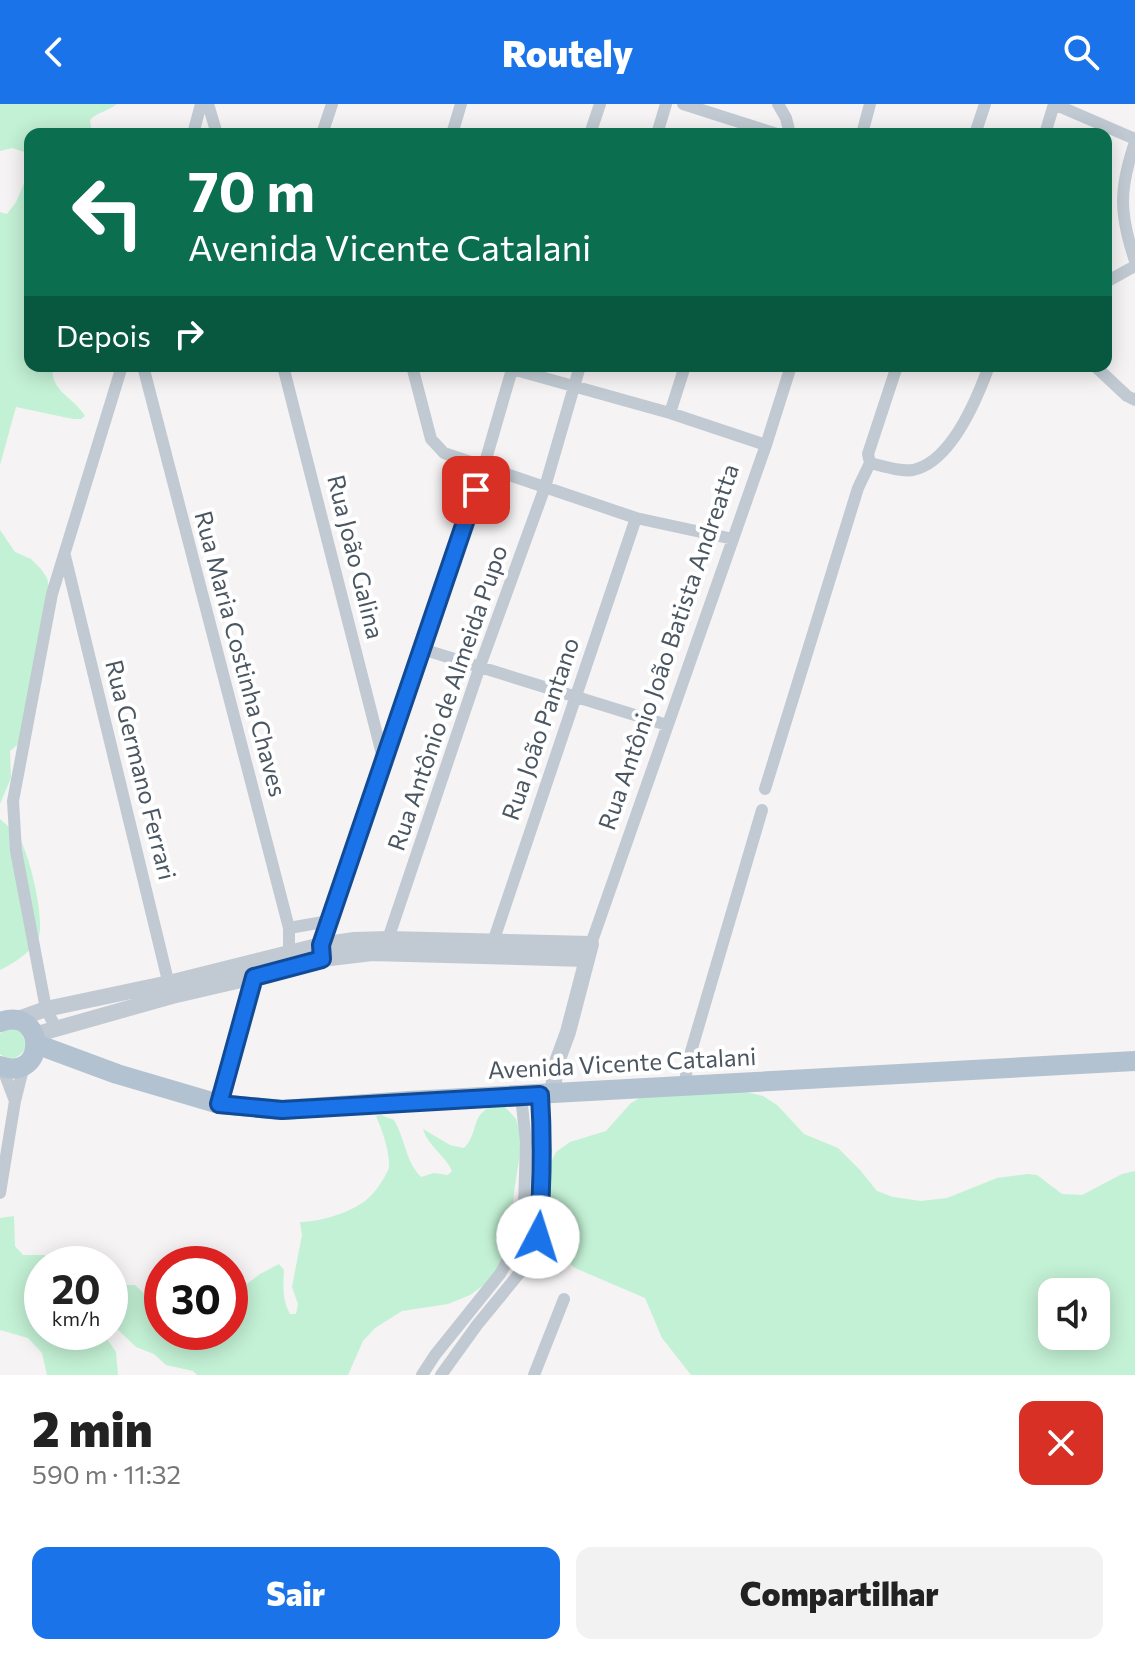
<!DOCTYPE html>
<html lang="pt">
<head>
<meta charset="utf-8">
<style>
	:root { --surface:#fff; --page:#f2f2f2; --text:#222; --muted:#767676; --accent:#1a73e8 }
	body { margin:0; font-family:Commissioner,sans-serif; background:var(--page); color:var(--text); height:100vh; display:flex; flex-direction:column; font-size:30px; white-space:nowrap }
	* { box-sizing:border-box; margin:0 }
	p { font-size:26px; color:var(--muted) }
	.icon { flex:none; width:44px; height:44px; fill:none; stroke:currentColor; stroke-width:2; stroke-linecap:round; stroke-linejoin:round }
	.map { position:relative; height:1271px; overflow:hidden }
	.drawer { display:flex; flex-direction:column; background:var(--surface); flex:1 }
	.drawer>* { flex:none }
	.top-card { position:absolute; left:24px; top:24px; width:1088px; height:244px; border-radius:16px; box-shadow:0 4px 20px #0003; background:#0b6e4f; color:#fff; overflow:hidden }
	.buttons { position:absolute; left:1038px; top:1174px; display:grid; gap:16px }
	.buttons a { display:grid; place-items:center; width:72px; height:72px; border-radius:16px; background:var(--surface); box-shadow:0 4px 20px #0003; font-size:40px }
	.speed { position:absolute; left:24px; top:1142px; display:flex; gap:16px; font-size:40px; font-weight:700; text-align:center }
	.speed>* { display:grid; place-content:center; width:104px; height:104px; border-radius:50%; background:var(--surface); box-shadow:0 4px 20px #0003; line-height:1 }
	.speed small { font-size:20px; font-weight:400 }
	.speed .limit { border:12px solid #d22; background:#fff; color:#111 }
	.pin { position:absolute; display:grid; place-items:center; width:68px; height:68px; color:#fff; margin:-34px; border-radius:16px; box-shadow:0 4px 12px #0006 }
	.me { position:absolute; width:88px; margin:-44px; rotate:5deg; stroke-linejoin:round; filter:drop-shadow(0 0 6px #0008) }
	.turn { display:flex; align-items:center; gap:28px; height:168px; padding:0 32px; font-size:36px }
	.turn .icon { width:104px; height:104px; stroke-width:2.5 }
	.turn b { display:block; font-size:56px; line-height:68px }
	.then { display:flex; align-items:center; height:76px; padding:0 32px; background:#0003; gap:16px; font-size:30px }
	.round { display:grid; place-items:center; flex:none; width:84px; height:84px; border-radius:16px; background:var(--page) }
	.headline { display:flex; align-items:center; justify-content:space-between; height:136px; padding:0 32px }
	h1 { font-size:48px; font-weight:800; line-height:60px }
	.button { display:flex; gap:16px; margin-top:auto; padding:16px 32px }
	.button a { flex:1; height:92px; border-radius:16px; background:var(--accent); color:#fff; font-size:32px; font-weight:800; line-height:92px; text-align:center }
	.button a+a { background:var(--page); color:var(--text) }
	header { display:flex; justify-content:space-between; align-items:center; height:104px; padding:0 32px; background:var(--accent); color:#fff; font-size:36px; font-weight:800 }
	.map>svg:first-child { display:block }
</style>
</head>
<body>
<header><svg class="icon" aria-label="back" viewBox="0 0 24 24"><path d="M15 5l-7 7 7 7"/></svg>Routely<svg class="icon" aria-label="search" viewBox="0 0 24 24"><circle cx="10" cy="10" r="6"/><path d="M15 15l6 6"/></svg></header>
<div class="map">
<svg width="1135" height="1271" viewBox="0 0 1135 1271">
	<rect width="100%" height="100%" fill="#f5f3f3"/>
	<!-- green -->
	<path fill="#c3f1d5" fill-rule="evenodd" d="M0,0H117C109,7 97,8 90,16L92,30H30V50L12,44L0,47Z
		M30,76V262H53C49,287 74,293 85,312L81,315H73L16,303L0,361V108L7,110L16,98L25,77Z
		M0,426L15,448L31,455L41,465L47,474L50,488L22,637L10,647L11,674L0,700Z
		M0,715C6,721 14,726 18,732C29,747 46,818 38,835C33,847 11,861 0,866Z
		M5,925H15L23,930L26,944C19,954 11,958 0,950V929Z
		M742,987L763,992L777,1001L804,1030L838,1044L860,1066L877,1087L893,1093L921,1097L947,1094L997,1074L1028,1070L1037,1071L1062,1090L1082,1091L1122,1070L1135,1067V1271H691L662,1234L645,1194L575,1164L562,1153L555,1138L548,1109L546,1088L550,1060L556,1048L570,1038L606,1027L631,999L648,989ZM1052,1188H1096V1232H1052Z
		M495,1001L505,1003L516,1015L522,1036L514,1088L512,1109L513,1123L505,1140L504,1161L488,1178L470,1191L448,1200L402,1207L375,1224L363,1237L348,1271H197L193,1267L166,1261L154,1250L136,1243L110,1218V1181H135L155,1200L162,1202V1228H230V1193L260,1170L279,1160L284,1166C283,1182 282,1195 290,1210H296L298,1200L292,1183L302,1131L300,1118C320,1118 349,1109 365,1097C373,1091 380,1081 385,1072C387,1068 389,1066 389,1061C389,1045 382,1026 376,1012L381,1011L394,1016C405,1035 406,1058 421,1073L434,1069L448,1071L452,1067C445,1051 428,1042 423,1025L450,1041L464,1044C480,1028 469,1010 495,1001Z
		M14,1112L15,1142L23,1151H44L62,1160H42V1228H102L116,1248L118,1271H47L42,1249L28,1234L0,1226V1114Z"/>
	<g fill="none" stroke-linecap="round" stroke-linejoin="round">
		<!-- minor -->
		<path stroke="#c1cad2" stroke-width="12" d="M208,0L217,30
			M683,0L777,30
			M778,0L786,14L790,30
			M193,30L201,0
			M322,30L332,0
			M452,30L461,0
			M590,30L600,0
			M657,30L666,0
			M862,30L870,0
			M975,30L985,0
			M1045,30L1054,0L1135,35
			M1135,38C1119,86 1119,108 1135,157
			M1106,178L1135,162
			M143,262L289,824V850
			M283,262L383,654
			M412,262L431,335L444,349L636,414L733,435
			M897,262L868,350L870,359C883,362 900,368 913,366C951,358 977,295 989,262
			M1095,262L1127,292L1135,296
			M512,265L670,309L766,341
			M670,309L685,262
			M65,452L170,885
			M422,545L667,621
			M765,685L858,384L870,359
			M289,824L329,817
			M591,840L766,341L791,262
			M389,842L388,835L480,562L545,383L580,262
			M491,844L636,414
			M321,848V841L484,362L513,262
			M57,926L46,905L16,747L13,697L52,490L122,262
			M2,963L15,997
			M685,983L687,961L762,706
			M219,1000L254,873
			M0,1089L15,997L24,961
			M422,1271L435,1251L500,1170L517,1140L524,1102L526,1038L521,992
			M441,1271L477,1221L522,1166L538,1133L542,1083L543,1036L540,991
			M534,1271L564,1195"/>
		<!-- tertiary -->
		<path stroke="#c1cad2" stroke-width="16" d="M15,916L46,905L169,879L321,841L354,836L388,835L591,840L568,928L557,958L552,990
			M34,931L172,892L254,873L322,855L372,849L586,855"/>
		<!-- primary -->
		<path stroke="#b3c2d1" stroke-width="20" d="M0,918C46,901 48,979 0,962
			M36,940L117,970L219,1000L282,1006L409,997L1135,957"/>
	</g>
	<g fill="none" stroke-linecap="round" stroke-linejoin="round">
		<!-- route casing -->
		<g stroke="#114b97" stroke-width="20">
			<path id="route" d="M476,386L321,841L322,855L254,873L219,1000L282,1006L540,991C543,1039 542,1085 538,1133"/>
		</g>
		<!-- route -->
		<use href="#route" stroke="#1a73e8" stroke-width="14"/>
	</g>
	<g text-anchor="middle" stroke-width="8" stroke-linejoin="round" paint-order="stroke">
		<!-- street labels -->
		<g font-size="24" fill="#4a5661" stroke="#fff">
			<text transform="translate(355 453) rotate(76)" y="8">Rua João Galina</text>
			<text transform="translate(669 543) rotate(-71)" y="8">Rua Antônio João Batista Andreatta</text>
			<text transform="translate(240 550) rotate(75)" y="8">Rua Maria Costinha Chaves</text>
			<text transform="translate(448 594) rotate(-71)" y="8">Rua Antônio de Almeida Pupo</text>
			<text transform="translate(541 625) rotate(-71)" y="8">Rua João Pantano</text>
			<text transform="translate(140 666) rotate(76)" y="8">Rua Germano Ferrari</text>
			<text transform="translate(622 960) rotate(-3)" y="8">Avenida Vicente Catalani</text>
		</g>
	</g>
</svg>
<div class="buttons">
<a><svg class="icon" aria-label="sound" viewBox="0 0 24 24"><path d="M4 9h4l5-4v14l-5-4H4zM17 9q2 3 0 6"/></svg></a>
</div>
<div class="speed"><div>20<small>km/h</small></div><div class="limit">30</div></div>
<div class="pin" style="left:476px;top:386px;background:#d93025"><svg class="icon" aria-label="arrive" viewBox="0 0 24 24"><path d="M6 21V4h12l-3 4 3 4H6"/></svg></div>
<svg class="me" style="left:538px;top:1133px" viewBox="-20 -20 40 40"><circle r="19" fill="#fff"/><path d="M0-13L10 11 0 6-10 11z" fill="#1a73e8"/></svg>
<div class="top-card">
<div class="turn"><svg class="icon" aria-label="left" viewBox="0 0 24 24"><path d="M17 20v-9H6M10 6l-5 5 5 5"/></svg><div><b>70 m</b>Avenida Vicente Catalani</div></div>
<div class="then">Depois<svg class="icon" aria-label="right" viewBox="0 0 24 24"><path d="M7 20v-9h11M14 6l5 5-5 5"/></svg></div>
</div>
</div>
<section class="drawer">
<div class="headline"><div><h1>2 min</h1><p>590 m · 11:32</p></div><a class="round" style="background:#d93025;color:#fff"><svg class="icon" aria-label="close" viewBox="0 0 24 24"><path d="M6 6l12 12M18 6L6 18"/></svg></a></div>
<div class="button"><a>Sair</a><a>Compartilhar</a></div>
</section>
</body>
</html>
